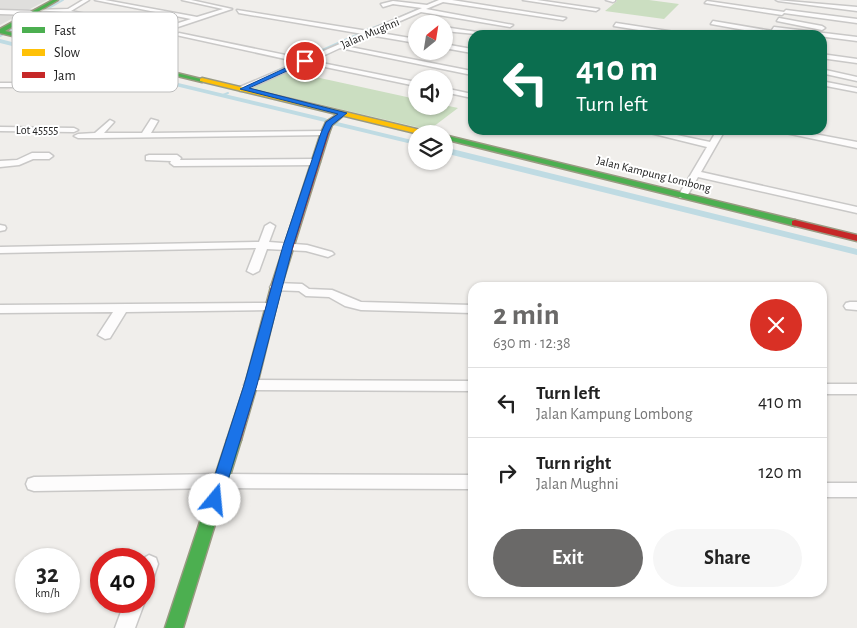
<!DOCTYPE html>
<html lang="en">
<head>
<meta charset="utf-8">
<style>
	:root { --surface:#fff; --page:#f6f6f6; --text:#222; --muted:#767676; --line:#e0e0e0; --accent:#6a6968 }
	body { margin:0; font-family:"Alegreya Sans",sans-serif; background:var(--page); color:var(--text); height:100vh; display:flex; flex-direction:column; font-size:19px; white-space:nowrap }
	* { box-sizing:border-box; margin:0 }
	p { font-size:16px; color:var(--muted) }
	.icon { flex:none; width:28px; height:28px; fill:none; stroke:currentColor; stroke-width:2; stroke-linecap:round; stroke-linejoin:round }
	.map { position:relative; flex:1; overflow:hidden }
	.details { position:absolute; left:468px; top:282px; width:359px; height:315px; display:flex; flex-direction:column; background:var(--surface); border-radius:15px; box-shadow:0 1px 4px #0004 }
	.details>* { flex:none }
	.hud { position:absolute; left:468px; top:30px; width:359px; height:105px; border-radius:15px; box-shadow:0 1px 4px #0004; background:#0b6e4f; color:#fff; overflow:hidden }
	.needle { width:32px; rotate:30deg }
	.controls { position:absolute; left:408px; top:15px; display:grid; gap:10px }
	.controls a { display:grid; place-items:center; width:45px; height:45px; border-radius:50%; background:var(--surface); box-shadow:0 1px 4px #0004; font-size:25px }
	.speed { position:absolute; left:15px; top:548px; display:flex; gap:10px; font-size:25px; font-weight:700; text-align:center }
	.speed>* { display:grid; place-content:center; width:65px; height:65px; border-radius:50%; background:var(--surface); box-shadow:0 1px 4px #0004; line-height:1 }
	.speed small { font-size:12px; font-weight:400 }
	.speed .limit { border:8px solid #d22; background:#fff; color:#111 }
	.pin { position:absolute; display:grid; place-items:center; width:42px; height:42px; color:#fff; margin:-21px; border:2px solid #fff; border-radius:50%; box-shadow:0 1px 5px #0007 }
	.me { position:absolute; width:55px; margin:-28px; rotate:17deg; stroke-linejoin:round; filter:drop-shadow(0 0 4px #0008) }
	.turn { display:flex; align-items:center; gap:18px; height:105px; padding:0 25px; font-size:22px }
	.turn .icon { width:65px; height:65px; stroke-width:2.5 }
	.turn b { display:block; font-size:35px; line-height:42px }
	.round { display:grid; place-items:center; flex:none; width:52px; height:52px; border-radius:26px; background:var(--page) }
	.summary { display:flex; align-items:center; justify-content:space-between; height:85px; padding:0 25px }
	h1 { font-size:30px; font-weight:700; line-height:38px; color:var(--accent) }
	.action { display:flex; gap:10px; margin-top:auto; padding:10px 25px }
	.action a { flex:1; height:58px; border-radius:30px; background:var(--accent); color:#fff; font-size:20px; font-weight:700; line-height:58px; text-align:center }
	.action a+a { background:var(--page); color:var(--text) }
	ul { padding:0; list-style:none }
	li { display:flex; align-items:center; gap:15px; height:70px; padding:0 25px; border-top:1px solid var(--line) }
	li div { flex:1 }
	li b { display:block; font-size:19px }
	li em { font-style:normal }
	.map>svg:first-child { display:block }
</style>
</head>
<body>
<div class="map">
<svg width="857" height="628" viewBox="0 0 857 628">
	<rect width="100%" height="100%" fill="#f0eeeb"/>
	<!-- residential -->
	<path fill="#dfdedc" d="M0,0H47L0,25Z"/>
	<!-- forest -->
	<path fill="#cbdec1" d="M614,0H649L679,4L664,19L605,11L617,1Z
		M288,71L416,99V106L444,105L458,108L429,130L251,88Z"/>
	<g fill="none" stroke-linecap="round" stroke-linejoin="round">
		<!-- stream -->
		<path stroke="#bfdbe3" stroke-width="2" d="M394,20L436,1
			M9,31L63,0
			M364,31L389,22
			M0,36L2,35
			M304,58L361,33
			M248,84L296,62
			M223,95L228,93"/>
		<!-- canal -->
		<path fill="#bfdbe3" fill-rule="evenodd" d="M0,39L131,72L132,73L129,75L0,43Z
			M136,73L325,118L329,120L325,122L134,76L133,75Z
			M333,121L416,141V145L333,125Z
			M444,147L857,249V255L444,153Z"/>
		<!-- street casing -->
		<g stroke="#c9c8c7" stroke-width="3">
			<path id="street" d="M83,0H89L71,11L160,29L191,19L95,0H105L197,17L223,9L182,0H191L232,9L160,33L68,14L53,22L51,19L64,12L35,10L68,9Z
				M439,0H452L566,18L563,20L443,2L426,9L513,25L510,27L421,12L375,32L416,39V43L369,35L345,46L472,71V75L340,48L312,61L416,82V86L306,63L243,91H240V87L299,62L176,35L179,33L305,59L363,34L239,13L237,10L368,31L422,8L393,4L383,7L381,4L393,1L427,5Z
				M523,0H537L599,9L596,11Z
				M606,0H615V1L613,2Z
				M776,0L857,7V11L778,1Z
				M707,1L784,12L786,10L857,19V23L784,13L782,15L705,3Z
				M0,10L33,11L36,13L33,15L0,14Z
				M779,18L822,26L825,28L822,30L777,21Z
				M713,21L772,31L775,33L772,35L711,24Z
				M616,23L681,33L684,35H670L614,26Z
				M444,27L484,33L487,35L444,31Z
				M774,27L857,37V41L772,30Z
				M130,37L135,38L92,53L87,52Z
				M444,44L472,49V53L444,48Z
				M821,54L857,59V63L821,58Z
				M821,69L857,77V81L821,73Z
				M64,78L66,79V81L53,87H0V83H52Z
				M821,81L857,88V92L821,85Z
				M444,88L472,94V98L444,92Z
				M151,119L158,121L151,133L325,131L329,133L325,135L97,138H78L74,136L78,134L95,133L110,120L114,122L104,133H142Z
				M0,127L74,128L78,130L74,132L0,131Z
				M638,130H653L710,142L717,130H725L701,172L857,207V213L698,177L686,198H680L678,196L707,147Z
				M777,130H793L857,142V148L781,132Z
				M32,153H49L53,156L49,159H33L19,165L0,167V161L17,160Z
				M149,155H177L181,158L180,160L316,159L320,162L316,165L174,166L170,163L171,161L146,160V156Z
				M270,223L275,226L269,242L307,245L332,252L334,254L328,257L306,251L267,249L259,271L253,274L247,271L256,248L0,253V247L259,242L265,226Z
				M0,225L5,226L6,228L5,230L0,231Z
				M276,283L302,284L309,289L332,290L361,302L472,305V313L361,310L345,306L329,297L306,296L299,291L272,290L270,287L272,284Z
				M850,302H857V310L846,309L844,306L846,303Z
				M270,303L276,307L274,310L126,312L110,338L105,339L98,335L113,312L0,313V305Z
				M251,380L472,381V391L251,390L246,389L244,385L246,381Z
				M821,384H857V394H821Z
				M221,474L472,475V489L221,488L34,491L28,489L26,484L28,479L34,477Z
				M821,483H857V497H821Z
				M149,555L156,558L158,564L151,585L144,588V559H142Z
				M144,599L145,601L135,628H115L125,601H144Z"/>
		</g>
		<!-- fast casing -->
		<g stroke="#999a82" stroke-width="3">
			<path id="fast" d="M53,0H58L5,31L205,80L202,82L0,33V29Z
				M444,135L795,220L800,223L795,226L444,139Z
				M234,435L239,436L241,440L183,628H165L227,440L229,436Z"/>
		</g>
		<!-- slow casing -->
		<g stroke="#999a82" stroke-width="3">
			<path id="slow" d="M202,78L429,132L433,134H419L200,81V79Z"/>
		</g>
		<!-- jam casing -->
		<g stroke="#999a82" stroke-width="3">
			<path id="jam" d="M341,112L346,113L332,125L329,133L281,287L257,385L241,440L239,444L234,445L229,444L227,440L245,385L271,287L321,133L326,122Z
				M795,220L857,235V241L792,225V221Z"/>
		</g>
		<!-- street -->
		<use href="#street" fill="#fdfcfc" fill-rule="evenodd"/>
		<!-- fast -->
		<use href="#fast" fill="#4caf50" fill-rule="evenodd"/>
		<!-- slow -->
		<use href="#slow" fill="#ffc107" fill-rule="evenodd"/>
		<!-- jam -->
		<use href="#jam" fill="#c62828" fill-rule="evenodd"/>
	</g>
	<!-- route -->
	<path fill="#1a73e8" stroke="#114b97" d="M305,59L307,62L249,88L347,113L332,125L328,133L293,246L257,385L222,500L220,504L215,506L209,504L207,500L244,385L283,246L321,133L326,122L338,114L240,89Z"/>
	<g text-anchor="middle" stroke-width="4" stroke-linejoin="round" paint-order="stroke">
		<!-- far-street labels -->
		<g font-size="12" fill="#222" stroke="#fff">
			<text transform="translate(370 33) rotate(-23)" y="4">Jalan Mughni</text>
			<text x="37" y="134">Lot 45555</text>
			<text transform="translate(654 174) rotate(14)" y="4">Jalan Kampung Lombong</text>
		</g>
	</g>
	<!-- legend -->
	<rect x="12" y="12" width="166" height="80" rx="8" fill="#fff" stroke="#bdbdbd" stroke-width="1"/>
	<rect x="22" y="27" width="23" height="6" fill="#4caf50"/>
	<rect x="22" y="49" width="23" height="7" fill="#ffc107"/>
	<rect x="22" y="72" width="23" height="6" fill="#c62828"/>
	<g font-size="14" fill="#222">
		<text x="54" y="35">Fast</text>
		<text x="54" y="57">Slow</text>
		<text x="54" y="80">Jam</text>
	</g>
</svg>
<div class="controls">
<a><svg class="needle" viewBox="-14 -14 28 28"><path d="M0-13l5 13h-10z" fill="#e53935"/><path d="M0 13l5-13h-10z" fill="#767676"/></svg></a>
<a><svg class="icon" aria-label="sound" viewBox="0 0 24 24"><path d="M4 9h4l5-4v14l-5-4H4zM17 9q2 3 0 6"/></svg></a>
<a><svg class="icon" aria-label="layers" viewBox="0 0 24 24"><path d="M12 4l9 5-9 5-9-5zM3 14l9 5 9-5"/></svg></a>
</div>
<div class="speed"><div>32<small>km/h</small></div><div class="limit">40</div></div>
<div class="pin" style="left:305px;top:61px;background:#d93025"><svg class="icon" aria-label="arrive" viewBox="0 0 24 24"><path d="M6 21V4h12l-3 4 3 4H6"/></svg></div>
<svg class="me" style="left:215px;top:500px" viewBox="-20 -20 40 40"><circle r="19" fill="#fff"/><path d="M0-13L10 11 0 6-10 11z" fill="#1a73e8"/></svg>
<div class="hud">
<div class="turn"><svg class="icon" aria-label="left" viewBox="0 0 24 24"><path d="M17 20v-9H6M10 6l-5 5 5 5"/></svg><div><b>410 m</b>Turn left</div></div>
</div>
<section class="details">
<div class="summary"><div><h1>2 min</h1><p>630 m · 12:38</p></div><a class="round" style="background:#d93025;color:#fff"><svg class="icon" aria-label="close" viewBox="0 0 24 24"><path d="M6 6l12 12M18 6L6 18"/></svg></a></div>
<ul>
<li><svg class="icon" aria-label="left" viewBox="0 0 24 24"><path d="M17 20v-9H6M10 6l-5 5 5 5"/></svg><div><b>Turn left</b><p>Jalan Kampung Lombong</p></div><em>410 m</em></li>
<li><svg class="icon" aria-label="right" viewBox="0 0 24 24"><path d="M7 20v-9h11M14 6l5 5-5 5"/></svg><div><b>Turn right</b><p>Jalan Mughni</p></div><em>120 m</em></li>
</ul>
<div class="action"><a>Exit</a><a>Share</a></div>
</section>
</div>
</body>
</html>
